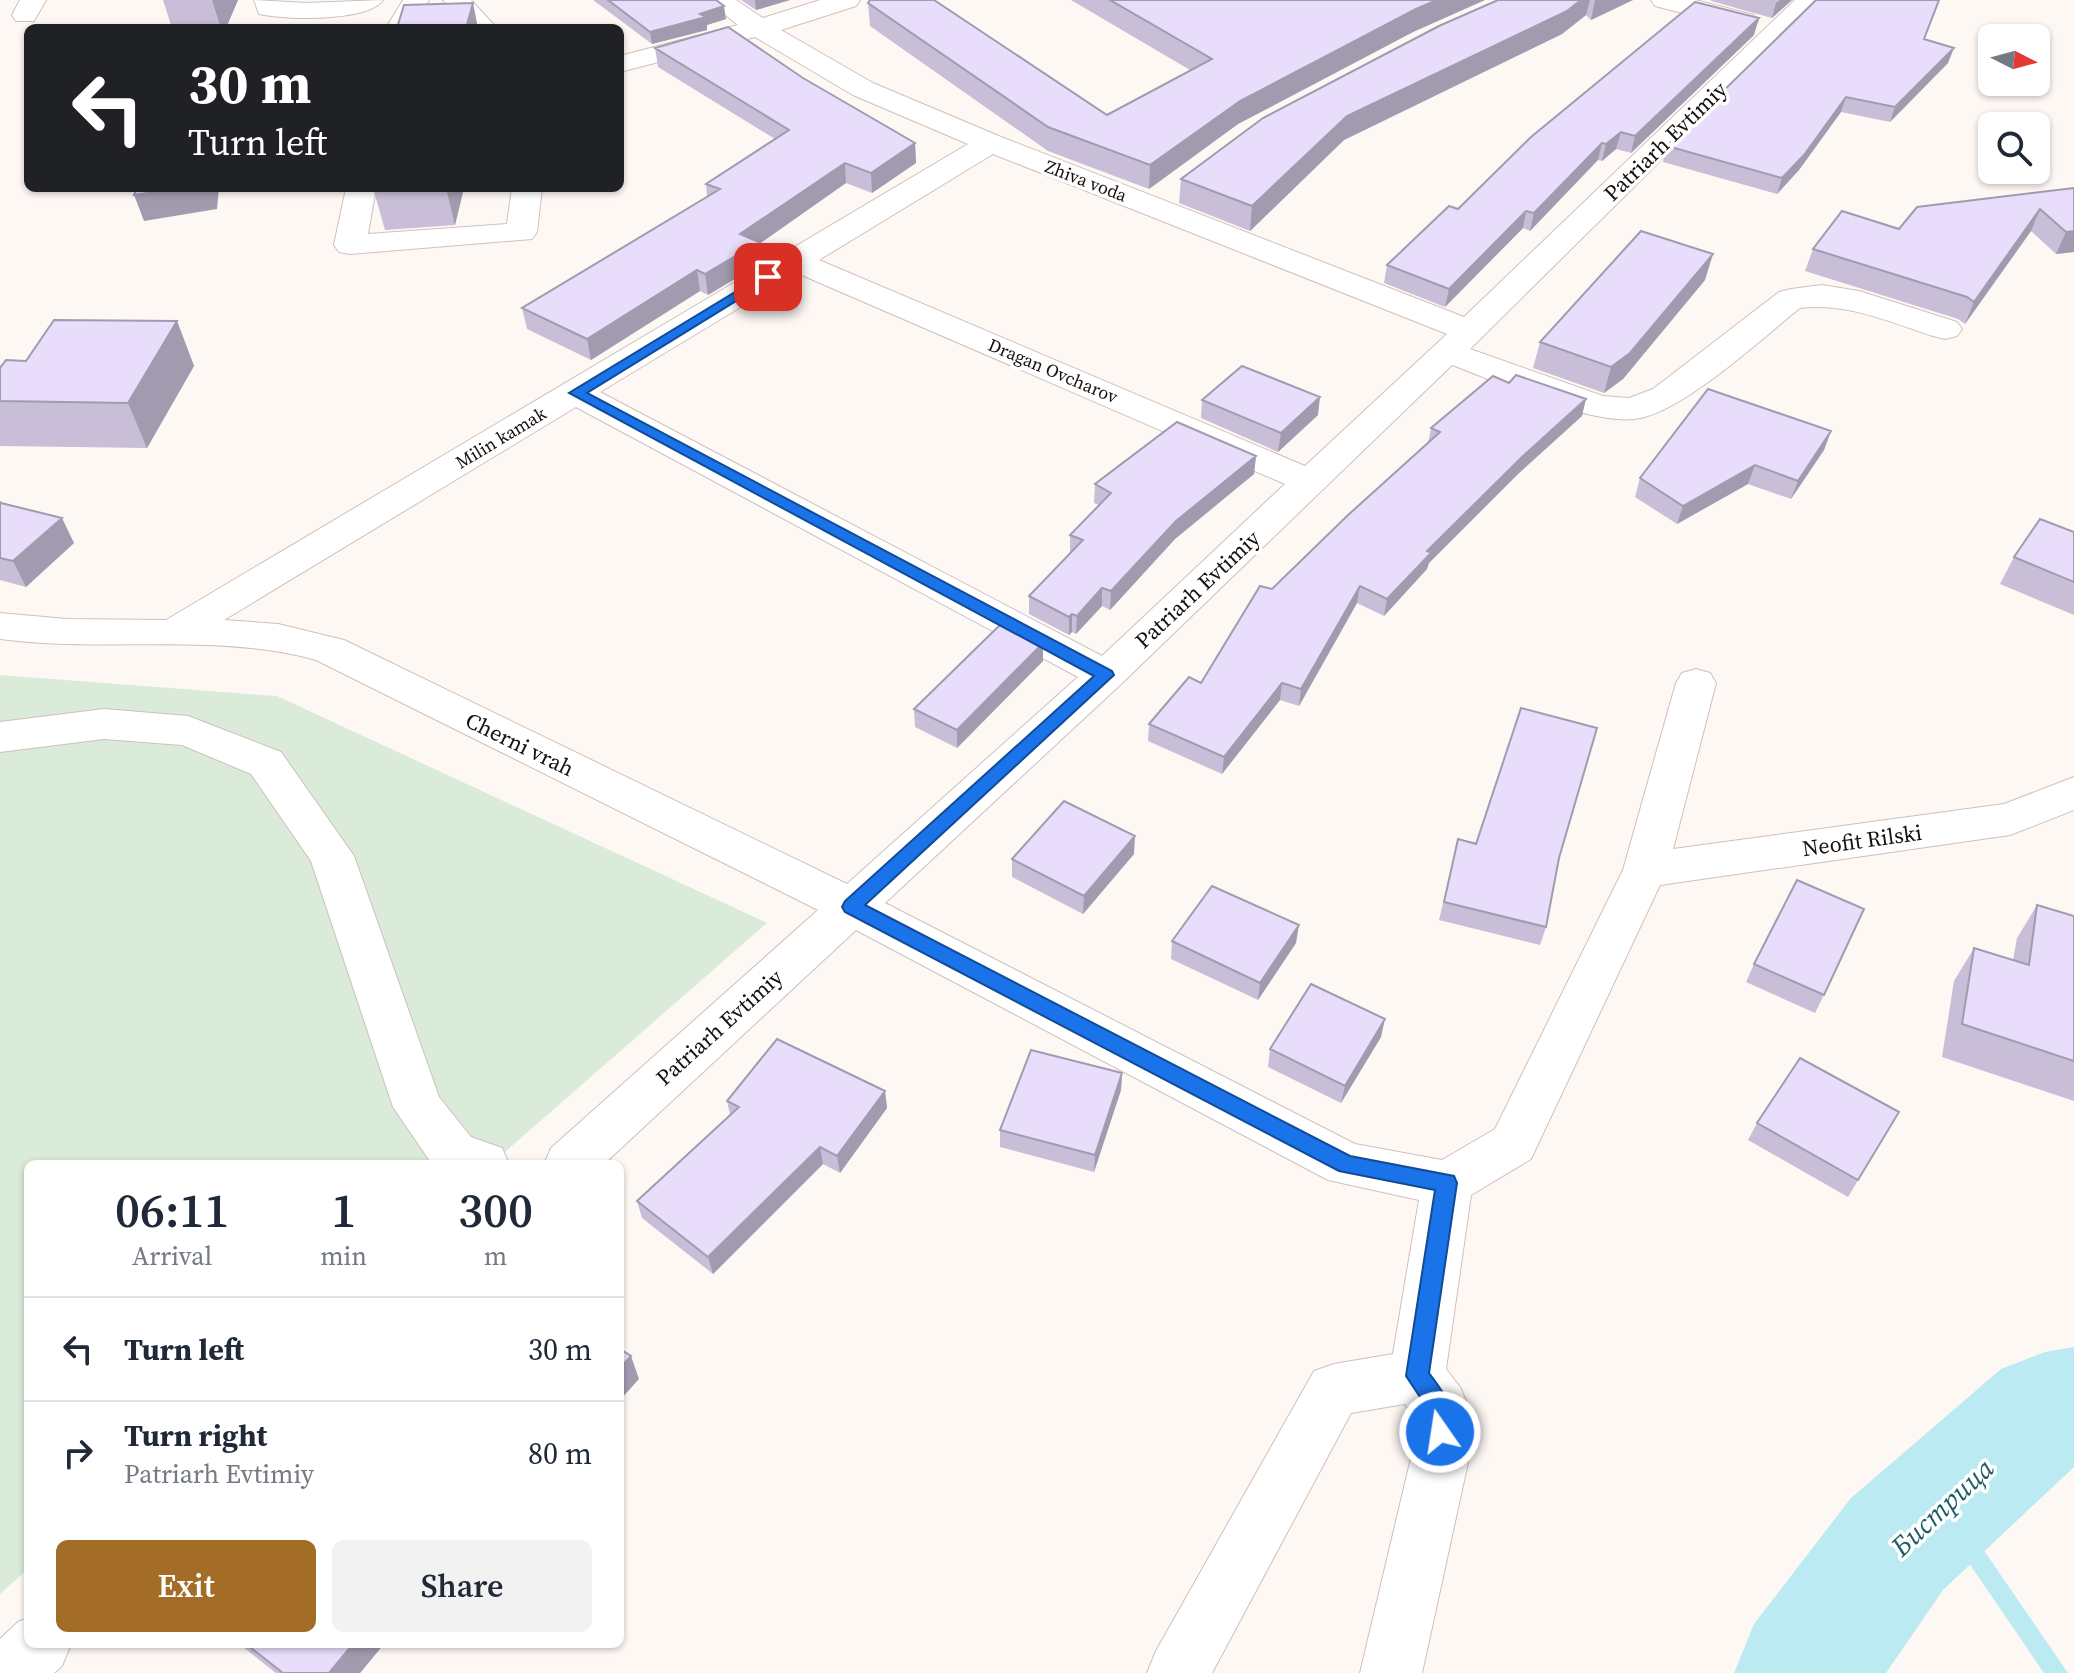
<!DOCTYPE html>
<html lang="en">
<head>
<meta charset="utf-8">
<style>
	:root { --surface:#fff; --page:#f2f2f3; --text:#1f2937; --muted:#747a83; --line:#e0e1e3; --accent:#a36d27 }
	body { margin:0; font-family:"Source Serif 4",serif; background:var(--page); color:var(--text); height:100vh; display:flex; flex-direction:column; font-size:30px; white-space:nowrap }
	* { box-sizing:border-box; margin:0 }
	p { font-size:26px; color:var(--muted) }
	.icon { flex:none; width:44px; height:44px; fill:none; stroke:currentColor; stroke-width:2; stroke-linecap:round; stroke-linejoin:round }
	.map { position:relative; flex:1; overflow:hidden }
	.drawer { position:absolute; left:24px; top:1160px; width:600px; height:488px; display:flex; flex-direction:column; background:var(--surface); border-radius:12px; box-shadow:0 2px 6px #0004 }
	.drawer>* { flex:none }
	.guide { position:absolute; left:24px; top:24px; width:600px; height:168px; border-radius:12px; box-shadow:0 2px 6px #0004; background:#202124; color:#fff; overflow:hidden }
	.needle { width:52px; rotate:96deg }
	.buttons { position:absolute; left:1978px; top:24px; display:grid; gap:16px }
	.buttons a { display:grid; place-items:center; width:72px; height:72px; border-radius:12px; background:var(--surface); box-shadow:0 2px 6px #0004; font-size:40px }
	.pin { position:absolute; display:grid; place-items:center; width:68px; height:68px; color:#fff; margin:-34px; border-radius:16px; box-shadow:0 4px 12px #0006 }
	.me { position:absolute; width:88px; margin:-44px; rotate:347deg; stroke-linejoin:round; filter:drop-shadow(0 0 6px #0008) }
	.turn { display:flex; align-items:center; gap:28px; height:168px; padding:0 32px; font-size:36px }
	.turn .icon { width:104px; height:104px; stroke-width:2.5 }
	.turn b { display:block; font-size:56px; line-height:68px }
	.eta { display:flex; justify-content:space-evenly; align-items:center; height:136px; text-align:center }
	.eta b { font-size:48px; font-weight:600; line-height:56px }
	.cta { display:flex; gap:16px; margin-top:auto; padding:16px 32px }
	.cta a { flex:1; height:92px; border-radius:12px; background:var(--accent); color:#fff; font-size:32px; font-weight:600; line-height:92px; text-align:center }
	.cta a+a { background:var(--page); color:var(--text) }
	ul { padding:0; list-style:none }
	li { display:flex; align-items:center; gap:24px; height:104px; padding:0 32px; border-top:2px solid var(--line) }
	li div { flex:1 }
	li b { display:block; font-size:30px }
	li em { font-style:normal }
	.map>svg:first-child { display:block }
</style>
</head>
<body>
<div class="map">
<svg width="2074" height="1673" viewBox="0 0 2074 1673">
	<rect width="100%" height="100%" fill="#fef8f5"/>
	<!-- green -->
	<path fill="#daecd9" d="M0,675L277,696L767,923L491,1164H28V1569L0,1594Z"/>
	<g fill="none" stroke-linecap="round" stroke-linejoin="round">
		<!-- stream -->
		<path fill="#bbeaf2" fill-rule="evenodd" d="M1941,1495L1948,1498L2068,1673H2044L1934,1512L1930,1505L1934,1498Z"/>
		<!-- river -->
		<path fill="#bbeaf2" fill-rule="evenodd" d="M2074,1347V1467L1943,1590L1886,1673H1734L1754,1624L1851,1498L2001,1369L2045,1352Z"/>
		<!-- minor casing -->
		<g stroke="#cfc0ba" stroke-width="2">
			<path id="minor" d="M20,0H46L34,21H16L12,15Z
				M254,0L307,3L383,0C368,22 284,20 259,14Z
				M403,0H429L412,28H386Z
				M443,0H471L497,28H469Z
				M706,0H736L763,18L820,0H860L856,6L781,30L873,83L1001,137L1464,317L1795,0H1823L1470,349L1603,396L1629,398L1653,389L1779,292L1791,289L1822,285L1859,291L1957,322L1962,329L1957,336L1945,339L1933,336C1890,322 1846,302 1800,308C1762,338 1680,415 1634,419C1586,424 1499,382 1452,365L1120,685L885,903L1355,1144L1442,1160L1495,1129L1623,870L1676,683L1682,673L1696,669L1710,673L1716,683L1673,849L2004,804L2074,777V810L2010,835L1660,885L1531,1159L1471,1195L1446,1369L1460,1387L1468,1406L1469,1458L1422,1673H1360L1411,1458L1412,1414L1405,1404L1351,1413L1212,1673H1147L1156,1651L1314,1371L1334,1364L1393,1354L1419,1200L1328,1180L856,930L604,1164H544L551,1148L818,910L316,660C216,632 104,653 0,639V613L67,619L166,620L968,144L853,95L755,37L620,72V56L738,25ZM993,154L1447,334L1305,466L819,260ZM797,273L1285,484L1102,656L600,392ZM576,407L1078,677L847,884L344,640L278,624L224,620Z
				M1651,0H1695L1754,15L1758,21L1754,27L1745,29L1655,6Z
				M346,188H376L368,234L507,224L512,188H542L537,232L532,239L350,254L339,252L334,245Z
				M104,709L188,716L281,752L354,856L439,1097L471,1137L502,1148L509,1164H432L393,1107L311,861L251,774L182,745L104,739L0,752V722Z
				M28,1618V1644H71L62,1666L54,1673H0V1639L18,1622Z"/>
		</g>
		<!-- minor -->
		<use href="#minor" fill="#fff" fill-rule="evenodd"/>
	</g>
	<!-- wall -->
	<path fill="#c8bed7" d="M163,0H238L226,28L252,27V28H172Z
		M593,0H716L726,19L707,25V30L652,44Z
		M741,0H790L756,10Z
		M1071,0H1485L1413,32L1238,124L1149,189L1048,151L870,26L868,3L1107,115L1190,70Z
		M1498,0H1633L1591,20L1586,15L1562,34L1344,140L1250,231L1179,203L1181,179Z
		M1711,0H1792L1772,18L1711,1Z
		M1754,35L1631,153L1616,149L1602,161L1598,160L1530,231L1523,228L1445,307L1384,283L1387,265L1458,209Z
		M1924,39L1948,63L1890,122L1841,112L1799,170L1777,194L1663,162L1667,146Z
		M655,48L803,78L915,143L916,163L872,193L846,183L759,244L761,263L708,295L700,291L591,360L527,329L522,308L707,197L706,184L775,139L658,67Z
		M373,188H464L455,225L385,230Z
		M2074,188V252L2056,254L2031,231L1965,324L1958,319L1805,271L1813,249Z
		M1705,280L1623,379L1604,393L1533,368L1540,342Z
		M177,321L194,366L147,448L0,446V368Z
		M1202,400L1318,415L1278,452L1201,418Z
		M1582,416L1519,473L1429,563L1427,569L1384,616L1357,603L1299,706L1280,700L1222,774L1148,741L1149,724L1201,683L1272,589L1428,443L1431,428Z
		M1831,431L1824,450L1791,499L1748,484L1677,524L1635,497L1640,478Z
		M1256,456L1254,474L1175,539L1110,610L1102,606L1076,634L1072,632L1069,635L1029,614V596L1070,554V535L1099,505L1094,503L1095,484Z
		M0,502L74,543L26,587L0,580Z
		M2074,532V615L2000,584L2014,557Z
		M1043,643V661L957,748L915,727L914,709Z
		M1458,839L1559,858L1546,927L1540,945L1439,920Z
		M1134,854L1083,914L1012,877V859Z
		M2037,905L2074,916V913V1101L1942,1057L1954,981L1974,948L2013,960L2017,938Z
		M1172,941L1296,943L1258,1000L1171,959Z
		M1754,964L1824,995L1815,1013L1746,982Z
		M1381,1037L1341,1103L1268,1067L1270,1049Z
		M1122,1073L1121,1090L1094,1172L1000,1147V1130Z
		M885,1091L887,1108L840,1173L823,1164L713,1274L642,1218L637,1201L730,1115L727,1101Z
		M1899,1112L1848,1197L1748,1140L1757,1123Z
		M239,1644H384L360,1673H276Z"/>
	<!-- shaded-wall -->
	<path fill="#a29baf" d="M212,0H238L226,28H221Z
		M755,0H790L756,10Z
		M1437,0H1485L1413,32L1238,124L1149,189L1150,165L1240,101L1416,9Z
		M1581,0H1590L1586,15L1562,34L1344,140L1250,231L1252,206L1347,116Z
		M1595,0H1633L1591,20Z
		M1780,0H1792L1772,18L1776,3Z
		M473,3L478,28H466Z
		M724,6L726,19L707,25V30L652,44L650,32Z
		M1759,18L1754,35L1631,153L1635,136Z
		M1954,48L1948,63L1890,122L1895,107Z
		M1846,97L1841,112L1799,170L1777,194L1782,178Z
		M1621,132L1616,149L1602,161L1606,144Z
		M915,143L916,163L872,193L871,173Z
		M1602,143L1598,160L1530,231L1534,213Z
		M845,163L846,183L759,244L761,263L708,295L705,274L740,234Z
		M180,188H219L217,209L144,221L134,195Z
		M446,188H464L455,225Z
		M2040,209L2031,231L1965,324L1974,302Z
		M1526,211L1523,228L1445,307L1449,289Z
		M2074,231V252L2056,254L2066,232Z
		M1713,254L1705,280L1623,379L1604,393L1611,367Z
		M697,270L700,291L591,360L587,339Z
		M177,321L194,366L147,448L128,403Z
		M1320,397L1318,415L1278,452L1281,433Z
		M1586,399L1582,416L1519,473L1429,563L1427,569L1384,616L1387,599L1427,551L1523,456Z
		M1831,431L1824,450L1791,499L1798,481Z
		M1256,456L1254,474L1175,539L1110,610L1111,591L1176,521Z
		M1755,465L1748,484L1677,524L1683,506Z
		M62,518L74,543L26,587L13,561Z
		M1360,586L1357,603L1299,706L1301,689Z
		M1102,588V606L1076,634L1077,616Z
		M1072,614V632L1069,635V617Z
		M1043,643V661L957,748V730Z
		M1282,683L1280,700L1222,774L1224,757Z
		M1135,836L1134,854L1083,914L1084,896Z
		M1299,925L1296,943L1258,1000L1260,983Z
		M1385,1019L1381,1037L1341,1103L1345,1086Z
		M1122,1073L1121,1090L1094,1172L1095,1155Z
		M885,1091L887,1108L840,1173L837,1156Z
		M820,1147L823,1164L713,1274L708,1257Z
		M631,1356L639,1379L620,1400V1368Z
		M353,1644H384L360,1673H329Z"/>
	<!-- building -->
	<path fill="#e8ddfa" stroke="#a29baf" stroke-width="2" d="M608,0H716L724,6L700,14L706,17L650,32Z
		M870,0H934L1107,115L1212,59L1110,0H1437L1416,9L1240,101L1150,165L1048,127L868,3Z
		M1498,0H1581L1567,11L1347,116L1252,206L1181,179L1263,118L1439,26Z
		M1816,0H1939L1924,39L1954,48L1895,107L1846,97L1804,155L1782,178L1667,146Z
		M1695,2L1759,18L1635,136L1621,132L1606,144L1602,143L1534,213L1526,211L1449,289L1387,265L1449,206L1458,209L1531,137Z
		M473,3L466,28H397L404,5Z
		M728,27L803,78L915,143L871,173L845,163L740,234L759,242L705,274L697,270L587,339L522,308L720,189L706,184L789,130L655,48Z
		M137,188H180L134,195Z
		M2074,188V231L2066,232L2040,209L1974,302L1967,297L1813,249L1842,211L1899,229L1917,207Z
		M1641,231L1713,254L1630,353L1611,367L1540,342Z
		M54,320L177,321L128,403L0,401V368L6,360L26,361Z
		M1242,366L1320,397L1281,433L1202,400Z
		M1516,375L1586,399L1523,456L1427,551L1431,553L1387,599L1360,586L1301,689L1282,683L1224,757L1149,724L1189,677L1201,683L1260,586L1272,589L1347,516L1440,432L1431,428L1493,376L1509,383Z
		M1708,389L1831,431L1798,481L1755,465L1683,506L1640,478Z
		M1177,422L1256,456L1176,521L1111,591L1102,588L1077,616L1072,614L1069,617L1029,596L1083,540L1070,535L1111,493L1095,484Z
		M0,502L1,503L62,518L13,561L0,558Z
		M2040,519L2074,532V582L2014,557Z
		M1003,622L1043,643L957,730L914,709Z
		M1521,708L1597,728L1559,858L1546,927L1444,902L1458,839L1476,844Z
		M1064,801L1135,836L1084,896L1012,859Z
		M1797,880L1864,909L1824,995L1754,964Z
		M1212,886L1299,925L1260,983L1172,941Z
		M2037,905L2074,916V1061L1962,1024L1974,948L2029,965Z
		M1311,984L1385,1019L1345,1086L1270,1049Z
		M777,1039L885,1091L837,1156L820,1147L708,1257L637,1201L739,1107L727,1101Z
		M1031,1050L1122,1073L1095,1155L1000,1130Z
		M1800,1058L1899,1112L1858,1180L1757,1123Z
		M620,1349L631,1356L620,1368Z
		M246,1644H353L329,1673H283Z"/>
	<!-- route -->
	<path fill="#1a73e8" stroke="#114b97" stroke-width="2" d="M763,275L775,277L587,393L1112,671L1114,675L865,905L1350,1156L1454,1176L1457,1183L1429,1373C1445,1394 1460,1413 1448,1440L1440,1443L1432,1440L1428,1432V1409L1406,1376L1435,1190L1339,1171L845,912L842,907L845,901L1094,676L569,393Z"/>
	<g text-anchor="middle" stroke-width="7" stroke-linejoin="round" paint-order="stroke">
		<!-- far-street labels -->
		<g font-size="18" fill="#16100e" stroke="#fff">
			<text transform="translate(1086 181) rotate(21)" y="6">Zhiva voda</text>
			<text transform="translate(1053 371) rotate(23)" y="6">Dragan Ovcharov</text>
			<text transform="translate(501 438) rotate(-31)" y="6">Milin kamak</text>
		</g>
		<!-- street labels -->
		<g font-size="22" fill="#16100e" stroke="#fff">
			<text transform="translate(1665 141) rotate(-44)" y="8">Patriarh Evtimiy</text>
			<text transform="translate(1197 589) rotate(-43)" y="8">Patriarh Evtimiy</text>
			<text transform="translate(520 744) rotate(26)" y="8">Cherni vrah</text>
			<text transform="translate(1862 840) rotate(-8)" y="8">Neofit Rilski</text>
			<text transform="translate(719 1027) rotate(-42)" y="8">Patriarh Evtimiy</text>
		</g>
		<!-- near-water labels -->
		<g font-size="28" font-style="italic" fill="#1f5e67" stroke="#fff">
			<text transform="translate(1942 1507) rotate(-43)" y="10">Бистрица</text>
		</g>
	</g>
</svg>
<div class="buttons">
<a><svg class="needle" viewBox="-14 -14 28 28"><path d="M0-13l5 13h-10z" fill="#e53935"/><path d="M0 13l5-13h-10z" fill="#747a83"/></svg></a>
<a><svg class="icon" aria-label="search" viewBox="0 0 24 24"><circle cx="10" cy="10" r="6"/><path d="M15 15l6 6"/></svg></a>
</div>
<div class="pin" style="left:768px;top:277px;background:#d93025"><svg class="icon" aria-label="arrive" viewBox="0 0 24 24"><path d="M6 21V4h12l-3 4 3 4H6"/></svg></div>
<svg class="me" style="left:1440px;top:1432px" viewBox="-20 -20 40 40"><circle r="17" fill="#1a73e8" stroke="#fff" stroke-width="3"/><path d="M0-11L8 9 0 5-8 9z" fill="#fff"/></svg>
<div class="guide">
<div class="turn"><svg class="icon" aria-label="left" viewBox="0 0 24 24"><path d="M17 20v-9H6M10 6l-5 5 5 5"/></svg><div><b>30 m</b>Turn left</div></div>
</div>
<section class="drawer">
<div class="eta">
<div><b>06:11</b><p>Arrival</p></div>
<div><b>1</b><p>min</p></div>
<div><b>300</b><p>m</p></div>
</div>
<ul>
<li><svg class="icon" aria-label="left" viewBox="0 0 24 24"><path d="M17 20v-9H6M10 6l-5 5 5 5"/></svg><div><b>Turn left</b></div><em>30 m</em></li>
<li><svg class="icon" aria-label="right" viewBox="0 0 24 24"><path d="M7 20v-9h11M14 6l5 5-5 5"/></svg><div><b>Turn right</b><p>Patriarh Evtimiy</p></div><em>80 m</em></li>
</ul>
<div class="cta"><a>Exit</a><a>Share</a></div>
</section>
</div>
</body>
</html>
